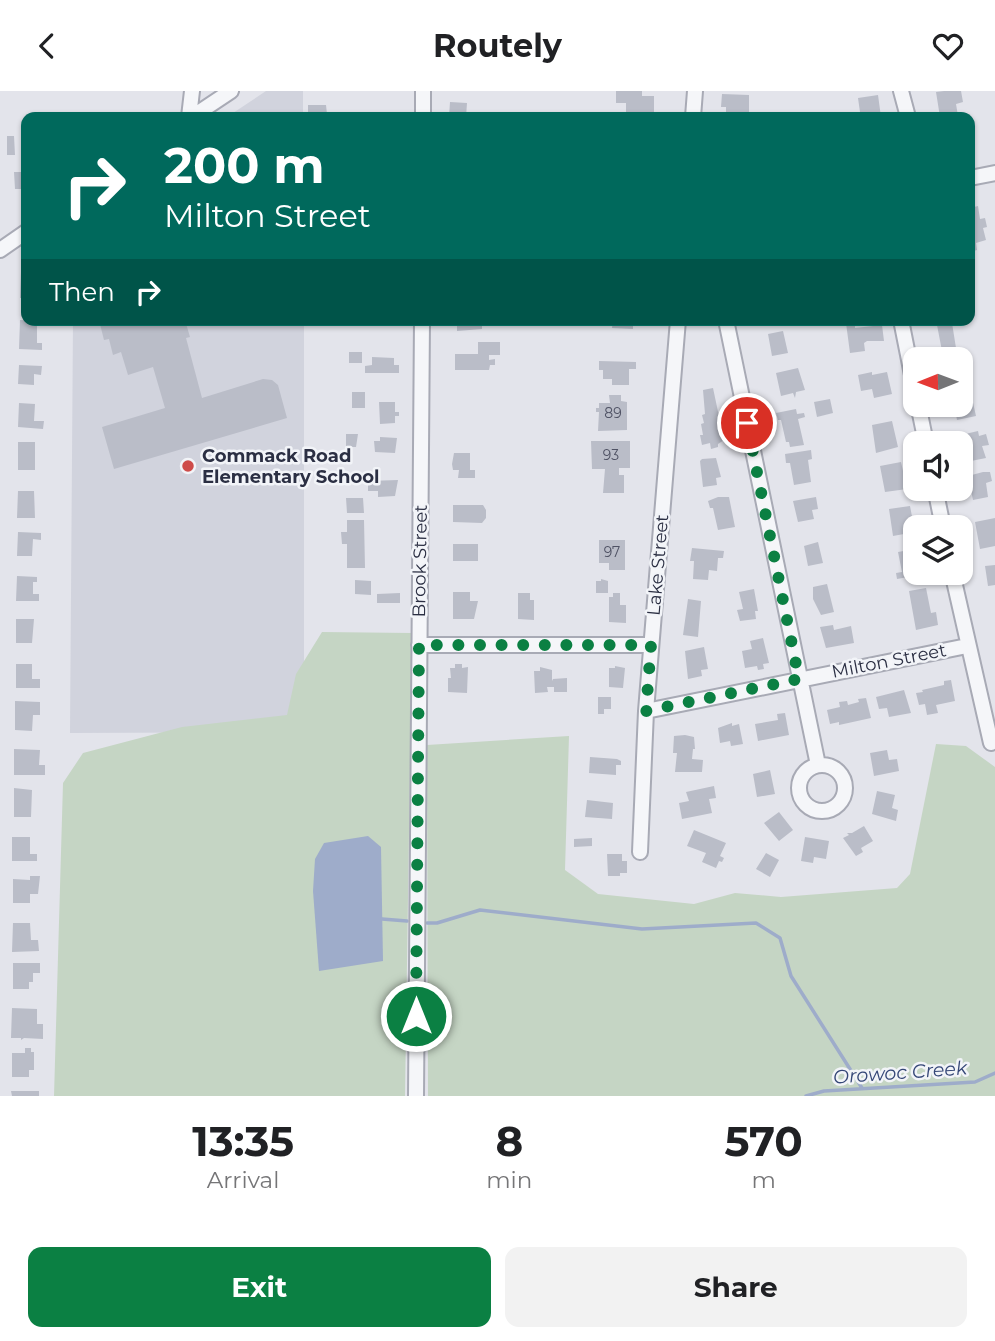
<!DOCTYPE html>
<html lang="en">
<head>
<meta charset="utf-8">
<style>
	:root { --surface:#fff; --page:#f2f2f2; --text:#202124; --muted:#757577; --accent:#0b8043 }
	body { margin:0; font-family:Montserrat,sans-serif; background:var(--page); color:var(--text); height:100vh; display:flex; flex-direction:column; font-size:26px; white-space:nowrap }
	* { box-sizing:border-box; margin:0 }
	p { font-size:23px; color:var(--muted) }
	.icon { flex:none; width:38px; height:38px; fill:none; stroke:currentColor; stroke-width:2; stroke-linecap:round; stroke-linejoin:round }
	.map { position:relative; height:1005px; overflow:hidden }
	.details { display:flex; flex-direction:column; background:var(--surface); flex:1 }
	.details>* { flex:none }
	.guide { position:absolute; left:21px; top:21px; width:954px; height:214px; border-radius:14px; box-shadow:0 2px 5px #0004; background:#00695c; color:#fff; overflow:hidden }
	.needle { width:46px; rotate:269deg }
	.controls { position:absolute; left:903px; top:256px; display:grid; gap:14px }
	.controls a { display:grid; place-items:center; width:70px; height:70px; border-radius:14px; background:var(--surface); box-shadow:0 2px 5px #0004; font-size:35px }
	.pin { position:absolute; display:grid; place-items:center; width:60px; height:60px; color:#fff; margin:-30px; border:4px solid #fff; border-radius:50%; box-shadow:0 2px 7px #0007 }
	.me { position:absolute; width:77px; margin:-38px; rotate:0deg; stroke-linejoin:round; filter:drop-shadow(0 0 5px #0008) }
	.turn { display:flex; align-items:center; gap:24px; height:147px; padding:0 28px; font-size:32px }
	.turn .icon { width:91px; height:91px; stroke-width:2.5 }
	.turn b { display:block; font-size:49px; line-height:60px }
	.then { display:flex; align-items:center; height:66px; padding:0 28px; background:#0003; gap:14px; font-size:26px }
	.eta { display:flex; justify-content:space-evenly; align-items:center; height:119px; text-align:center }
	.eta b { font-size:42px; font-weight:700; line-height:49px }
	.action { display:flex; gap:14px; margin-top:auto; padding:14px 28px }
	.action a { flex:1; height:80px; border-radius:14px; background:var(--accent); color:#fff; font-size:28px; font-weight:700; line-height:80px; text-align:center }
	.action a+a { background:var(--page); color:var(--text) }
	header { display:flex; justify-content:space-between; align-items:center; height:91px; padding:0 28px; background:var(--surface); font-size:32px; font-weight:700 }
	.map>svg:first-child { display:block }
</style>
</head>
<body>
<header><svg class="icon" aria-label="back" viewBox="0 0 24 24"><path d="M15 5l-7 7 7 7"/></svg>Routely<svg class="icon" aria-label="heart" viewBox="0 0 24 24"><path d="M12 20l-8-8c-3-5 5-10 8-4 3-6 11-1 8 4z"/></svg></header>
<div class="map">
<svg width="995" height="1005" viewBox="0 0 995 1005">
	<rect width="100%" height="100%" fill="#e3e4eb"/>
	<!-- built -->
	<path fill="#d1d3dd" d="M266,0H303V26H227Z
		M73,229H304V641L70,642Z"/>
	<!-- green -->
	<path fill="#c5d5c4" d="M322,541L412,542L405,1005H54L63,692L83,662L182,636L287,624L296,583Z
		M569,645L565,779L598,803L694,813L735,802L781,806L897,797L910,783L936,653L966,655L995,676V1005H428L427,654Z"/>
	<!-- water -->
	<path fill="#9eacca" d="M368,745L381,756L383,870L319,880L313,800L315,768L324,752Z"/>
	<g fill="none" stroke-linecap="round" stroke-linejoin="round">
		<!-- stream -->
		<path stroke="#9eacca" stroke-width="3.5" d="M382,828L407,830
			M427,832H437L480,819L642,838L756,832L780,847L791,885L862,997
			M806,1005L824,1000L975,991L995,982"/>
	</g>
	<!-- building -->
	<path fill="#babdc8" d="M616,0H642V5H654V23H626V12H616Z
		M944,0H961L963,11L956,13L958,25L940,26L936,1Z
		M722,3L749,4V23L747,26H726V16H721Z
		M878,4L881,26H856V22L860,21L858,7Z
		M450,11L467,12L466,26H449Z
		M308,14H326L327,23H308Z
		M7,45H14L15,64H7Z
		M14,81H26V101H21V98H15Z
		M978,115L980,128L985,127L987,136L983,137L986,149L976,152L977,159L970,161V117Z
		M21,181H26V207H20Z
		M20,229L37,230V252H42V259L19,258Z
		M99,229H185L190,246L186,247L202,307L263,288L272,289L278,294L287,327L114,378L102,336L165,317L153,276L128,284L121,261L113,264L109,248L104,249Z
		M457,229H473V231L482,229V238L457,240Z
		M613,229H633V238L612,237Z
		M855,231V237L882,234L884,250H867L864,252L865,260L850,262L846,232Z
		M952,232L956,257L942,260L937,234Z
		M783,240L788,262L772,265L768,243Z
		M478,251H500V264H489V269L495,268V274H490L489,279H455V263H478Z
		M349,261H362V272H349Z
		M372,266L394,267V274H399V282H365V275L372,274Z
		M599,270L636,271V278H629V294H612V288H603V279H599Z
		M19,274L42,275L41,284L34,283V294L18,293Z
		M798,277L805,299L796,301L795,307L793,302L781,305L776,282Z
		M872,281V284L887,281L892,303L874,307L872,298L861,300L858,284Z
		M713,297L724,349L718,353V356L711,358L710,352L702,354L700,344H703L701,333L704,332L702,324L705,323L703,299Z
		M970,298L976,325L957,329L954,313H961V300Z
		M352,301H365V317H352Z
		M609,304H621V310L627,311V339L598,340L599,321H596V317H599V312H610Z
		M830,308L833,322L817,326L814,311Z
		M379,311H395V321H399V325H395V332L380,333Z
		M19,312L35,313L34,330H44L43,338L18,336Z
		M796,318L797,323L804,322L805,326L798,328L804,354L790,356L789,351H786L781,329H778L776,322Z
		M892,330L898,356L876,362L872,334Z
		M978,340L979,345L986,343L989,354L982,355L986,367L966,371L961,344Z
		M346,343H358L356,356H346Z
		M380,346L397,347L395,362L375,361L374,350H380Z
		M591,350H630V377H619V384H624V402H603L605,378H592Z
		M18,351H35V379H18Z
		M811,359L812,368L808,369L811,391L794,394L790,372H786L785,363Z
		M454,362H470V379H475V387H458L459,379H453L452,373Z
		M716,367L721,386L716,387L717,394L703,396L700,370L702,368Z
		M901,371L907,398L885,401L880,375Z
		M983,381H990L992,390L986,392L988,406L973,409L968,385Z
		M398,389L395,405L378,406V400H368V390Z
		M18,400H34L35,427H17Z
		M718,406H729L735,436L718,439L713,417H710L708,410Z
		M816,406L818,418L812,419L814,428L798,431L793,410Z
		M346,407H363L364,422H347Z
		M453,414H483L486,419V427L482,432L453,431Z
		M910,415L915,441L893,445L889,418Z
		M995,427V455L980,458L975,431Z
		M347,429H364L365,477H347V453H342L341,441H347Z
		M18,441L41,442V449L33,448L32,465H17Z
		M599,449H625V479H609V472H599Z
		M818,451L823,472L808,475L804,455Z
		M453,453H478V470H453Z
		M692,457L724,460L723,467H718L717,480L709,479L708,489L693,488L694,470H690Z
		M915,458V481L925,483L897,488L896,482L902,481L898,461Z
		M995,474V494L988,495L985,475Z
		M17,485L37,486V491H33V503H39V510H16Z
		M601,488L608,490V502H596V490H601Z
		M355,489L371,490V504L355,503Z
		M827,493L834,521L821,524L813,508V496Z
		M926,497L931,522L936,521L938,534L916,539L909,500Z
		M754,498L758,520H755L756,528L740,530L737,519L743,518L739,501Z
		M453,501H470V510H478L474,528H453Z
		M400,502V512H377V503Z
		M518,502H530V509H534V529L518,528Z
		M613,502H620V514H626V532L609,531V506H613Z
		M688,508L701,510L698,546L683,544Z
		M16,528H34L32,552H16Z
		M833,534L834,539L851,535L854,552L826,557L820,536Z
		M763,547L769,572L763,573L764,578L758,579L757,575L745,577L742,560L752,558L750,550Z
		M704,556L708,578L701,579L702,585L688,588L685,560Z
		M16,573H32V588H40V597H16Z
		M455,573H462V577L468,576L467,602L448,601V587H451L450,577H455Z
		M615,575L625,577L623,597L609,596V577H615Z
		M540,576L552,579V590L553,588L567,587V601H554V596H547L548,601L535,602L534,580H540Z
		M951,589L955,610L936,614L938,622L927,624L925,613L919,614L916,602L923,601L922,599L944,594V590Z
		M904,599L911,622L889,626L887,617L879,618L876,606Z
		M598,606H611V618H604V623H598Z
		M866,607L871,627L839,634V631L830,633L827,619L840,616L839,611L847,610L848,614L859,611L858,608Z
		M15,610L40,611V624H33L32,640L15,639Z
		M785,622L789,644L758,650L755,633L778,629L777,623Z
		M732,632V635L739,633L743,653L731,655L730,650L720,652L718,637Z
		M685,644L694,646L695,658H693L692,668L703,669L702,681H675L677,662H673L674,645Z
		M14,658L40,659L39,674H45V684H14Z
		M887,659L889,669L897,668L899,680L874,685L870,662Z
		M590,666L617,668L621,670V674H616V684L589,682Z
		M770,679L775,703L757,706L753,683Z
		M714,695L716,707L709,708L712,722L682,728L679,712L689,710L686,701Z
		M14,697L32,699L31,726H14Z
		M877,700L895,704L892,717L898,719L896,730L872,723Z
		M587,709L613,712L612,728L585,726Z
		M779,721L793,739L779,750L764,732Z
		M864,735L873,750L861,757L863,761L856,765L843,747L849,744L847,742H852Z
		M694,739L726,752L720,765L724,767L722,771L719,770L716,777L702,771L706,762L687,755Z
		M12,746H30V763H37V770H12Z
		M805,746L829,750L826,768L814,766L813,772L801,770Z
		M592,747V755L574,756V748Z
		M766,762L779,769L770,786L756,778Z
		M607,763H622V770H627V782H620V785H608Z
		M30,785H40L38,803H30V812H13V788L30,789Z
		M13,832H30L31,849H38L39,860L12,861Z
		M13,872H40V882H33V891H29V898H13Z
		M12,917L37,918V933H43V948L24,947L21,949V947H11Z
		M25,957H31V961H34V979H29V986H12V962H25Z
		M11,1000H39V1005H12Z"/>
	<g fill="none" stroke-linecap="round" stroke-linejoin="round">
		<!-- minor casing -->
		<g stroke="#a8aab5" stroke-width="18">
			<path id="minor" d="M901,0L908,26
				M189,26L192,0
				M192,26L231,0
				M423,26V0
				M693,26L695,0
				M970,87L995,82
				M0,159L26,141
				M726,229L818,674
				M901,229L915,299
				M918,313L926,352
				M935,397L943,436
				M952,481L991,652
				M419,554H651
				M646,620L967,555
				M799 697a23 23 0 1 1 46 0a23 23 0 1 1-46 0Z
				M640,761L646,620L678,229
				M416,1005L422,229"/>
		</g>
		<!-- minor -->
		<use href="#minor" stroke="#f5f6f9" stroke-width="14"/>
	</g>
	<g fill="none" stroke-linecap="round" stroke-linejoin="round">
		<!-- route -->
		<path stroke="#0b8043" stroke-width="12" stroke-dasharray="0 21.6" d="M416,925L419,554H651L646,620L799,588L747,332"/>
	</g>
	<!-- markers -->
	<circle fill="#ce4c4a" stroke="#f2f4f8" stroke-width="2.5" cx="188" cy="375" r="7"/>
	<g text-anchor="middle" stroke-width="5" stroke-linejoin="round" paint-order="stroke">
		<!-- number labels -->
		<g font-size="14" fill="#4f5264">
			<text x="613" y="327">89</text>
			<text x="611" y="369">93</text>
			<text x="612" y="466">97</text>
		</g>
		<!-- poi labels -->
		<g font-size="18" font-weight="bold" fill="#2b2f43" stroke="#f2f4f8" text-anchor="start">
			<text x="202" y="371">Commack Road<tspan x="202" dy="21">Elementary School</tspan></text>
		</g>
		<!-- street labels -->
		<g font-size="18" fill="#2b2f43" stroke="#f2f4f8">
			<text transform="translate(420 470) rotate(-89)" y="6">Brook Street</text>
			<text transform="translate(658 474) rotate(-85)" y="6">Lake Street</text>
			<text transform="translate(889 570) rotate(-11)" y="6">Milton Street</text>
		</g>
		<!-- water labels -->
		<g font-size="19" font-style="italic" fill="#354777" stroke="#f2f4f8">
			<text transform="translate(900 981) rotate(-4)" y="7">Orowoc Creek</text>
		</g>
	</g>
</svg>
<div class="controls">
<a><svg class="needle" viewBox="-14 -14 28 28"><path d="M0-13l5 13h-10z" fill="#e53935"/><path d="M0 13l5-13h-10z" fill="#757577"/></svg></a>
<a><svg class="icon" aria-label="sound" viewBox="0 0 24 24"><path d="M4 9h4l5-4v14l-5-4H4zM17 9q2 3 0 6"/></svg></a>
<a><svg class="icon" aria-label="layers" viewBox="0 0 24 24"><path d="M12 4l9 5-9 5-9-5zM3 14l9 5 9-5"/></svg></a>
</div>
<div class="pin" style="left:747px;top:332px;background:#d93025"><svg class="icon" aria-label="arrive" viewBox="0 0 24 24"><path d="M6 21V4h12l-3 4 3 4H6"/></svg></div>
<svg class="me" style="left:416px;top:925px" viewBox="-20 -20 40 40"><circle r="17" fill="#0b8043" stroke="#fff" stroke-width="3"/><path d="M0-11L8 9 0 5-8 9z" fill="#fff"/></svg>
<div class="guide">
<div class="turn"><svg class="icon" aria-label="right" viewBox="0 0 24 24"><path d="M7 20v-9h11M14 6l5 5-5 5"/></svg><div><b>200 m</b>Milton Street</div></div>
<div class="then">Then<svg class="icon" aria-label="right" viewBox="0 0 24 24"><path d="M7 20v-9h11M14 6l5 5-5 5"/></svg></div>
</div>
</div>
<section class="details">
<div class="eta">
<div><b>13:35</b><p>Arrival</p></div>
<div><b>8</b><p>min</p></div>
<div><b>570</b><p>m</p></div>
</div>
<div class="action"><a>Exit</a><a>Share</a></div>
</section>
</body>
</html>
